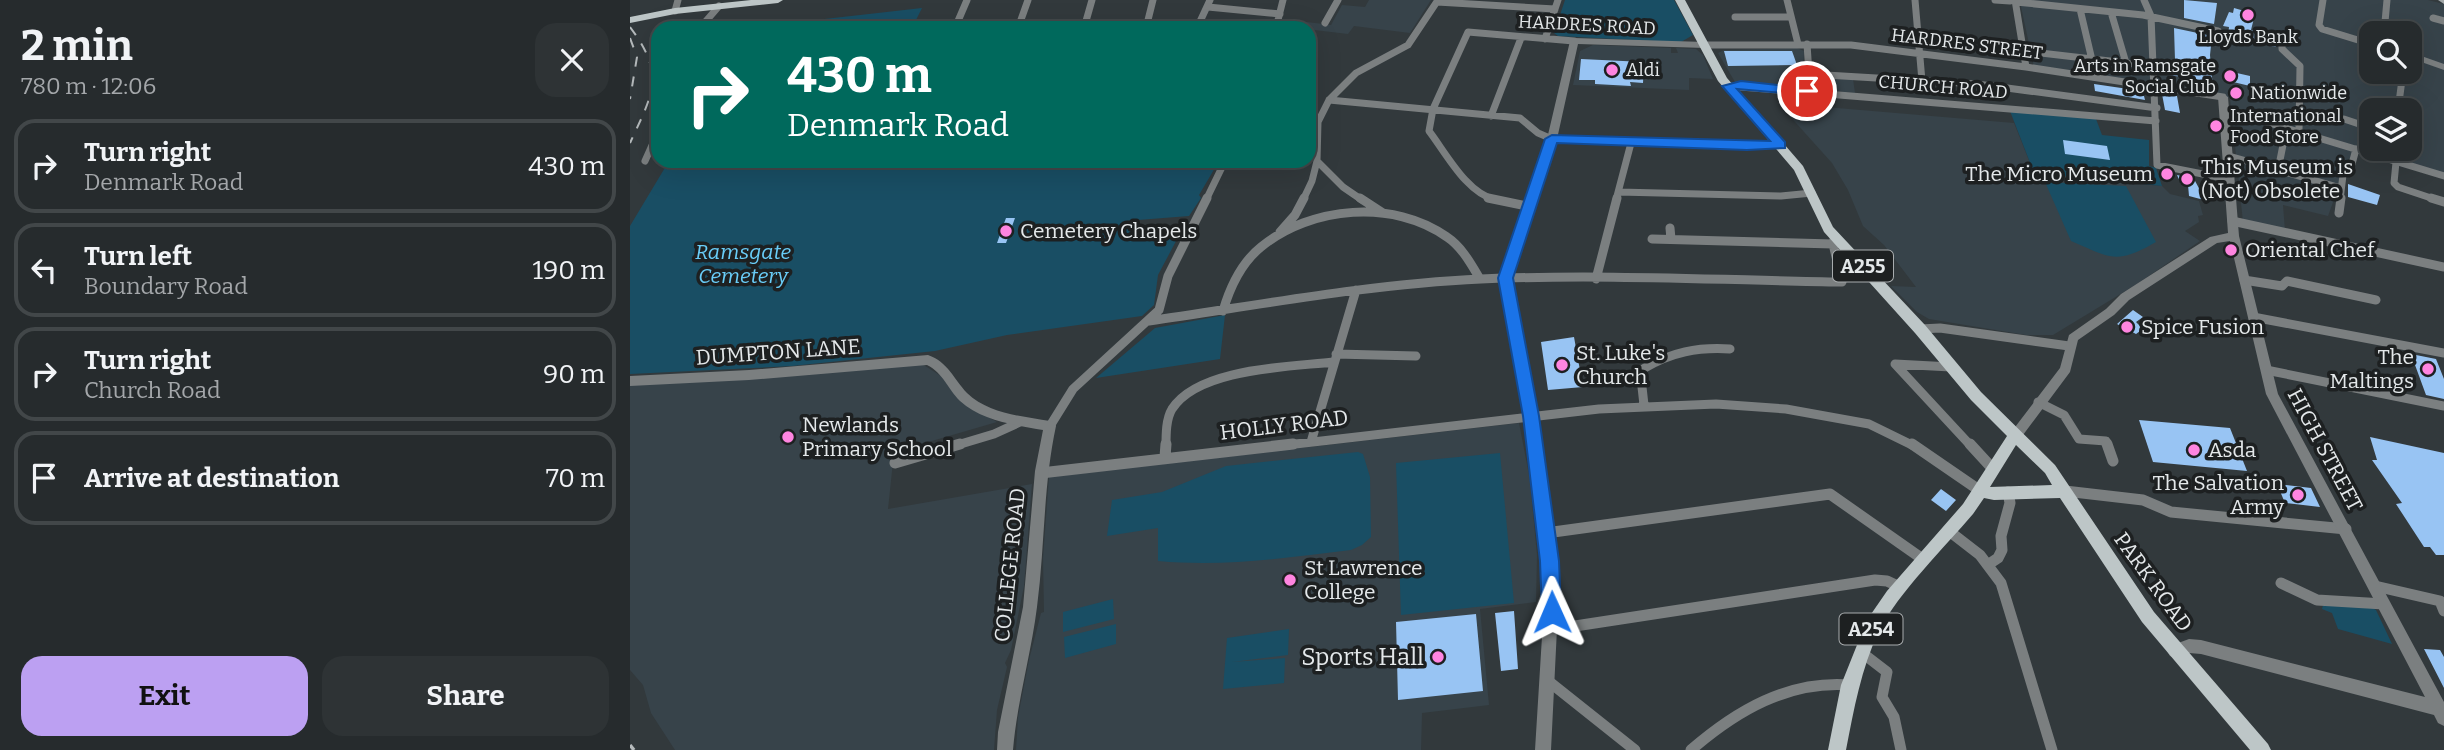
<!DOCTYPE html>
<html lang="en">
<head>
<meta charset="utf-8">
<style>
	:root { --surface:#262b2d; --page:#2e3335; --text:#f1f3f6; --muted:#a4a7aa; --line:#424749; --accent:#bca0f2 }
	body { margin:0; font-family:Bitter,serif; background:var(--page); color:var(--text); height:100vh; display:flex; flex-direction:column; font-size:26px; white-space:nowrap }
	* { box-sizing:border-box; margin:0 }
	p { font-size:23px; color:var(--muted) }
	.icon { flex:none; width:38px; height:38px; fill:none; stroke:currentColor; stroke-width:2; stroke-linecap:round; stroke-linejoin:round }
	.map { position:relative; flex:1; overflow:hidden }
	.sheet { display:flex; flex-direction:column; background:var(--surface); width:630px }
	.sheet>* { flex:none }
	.hud { position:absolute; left:21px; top:21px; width:665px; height:147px; border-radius:21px; box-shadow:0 7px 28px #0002,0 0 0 2px var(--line); background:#00695c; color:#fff; overflow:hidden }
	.controls { position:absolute; left:1729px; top:21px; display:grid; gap:14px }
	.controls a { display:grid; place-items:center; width:63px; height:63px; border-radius:14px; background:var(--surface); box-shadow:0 7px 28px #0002,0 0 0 2px var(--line); font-size:35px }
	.pin { position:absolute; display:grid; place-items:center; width:60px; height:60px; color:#fff; margin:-30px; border:4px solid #fff; border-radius:50%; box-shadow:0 2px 7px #0007 }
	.me { position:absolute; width:77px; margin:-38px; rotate:359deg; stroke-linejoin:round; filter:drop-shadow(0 0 5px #0008) }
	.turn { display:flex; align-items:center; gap:24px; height:147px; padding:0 21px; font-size:32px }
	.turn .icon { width:91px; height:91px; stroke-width:2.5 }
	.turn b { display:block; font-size:49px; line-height:60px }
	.round { display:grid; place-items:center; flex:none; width:74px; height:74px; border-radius:21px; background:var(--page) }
	.summary { display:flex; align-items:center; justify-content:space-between; height:119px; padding:0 21px }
	h1 { font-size:42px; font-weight:700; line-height:52px }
	.action { display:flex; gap:14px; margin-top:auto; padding:14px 21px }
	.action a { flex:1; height:80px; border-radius:21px; background:var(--accent); color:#111; font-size:28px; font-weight:700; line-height:80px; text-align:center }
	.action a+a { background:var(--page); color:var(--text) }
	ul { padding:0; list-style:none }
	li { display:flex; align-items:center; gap:21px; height:94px; margin:0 14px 10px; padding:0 7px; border:4px solid var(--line); border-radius:21px }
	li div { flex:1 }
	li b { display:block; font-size:26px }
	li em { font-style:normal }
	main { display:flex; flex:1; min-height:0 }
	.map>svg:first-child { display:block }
</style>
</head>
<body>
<main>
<section class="sheet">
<div class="summary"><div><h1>2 min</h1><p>780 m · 12:06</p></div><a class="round"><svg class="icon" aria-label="close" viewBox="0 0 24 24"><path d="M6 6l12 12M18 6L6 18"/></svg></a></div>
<ul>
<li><svg class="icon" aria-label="right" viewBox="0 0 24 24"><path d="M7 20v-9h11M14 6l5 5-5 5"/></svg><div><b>Turn right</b><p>Denmark Road</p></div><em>430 m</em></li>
<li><svg class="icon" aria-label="left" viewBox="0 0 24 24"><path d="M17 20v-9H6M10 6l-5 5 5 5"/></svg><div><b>Turn left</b><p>Boundary Road</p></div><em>190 m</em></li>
<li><svg class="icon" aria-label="right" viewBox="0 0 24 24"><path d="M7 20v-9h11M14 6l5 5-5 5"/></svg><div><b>Turn right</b><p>Church Road</p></div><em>90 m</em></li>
<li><svg class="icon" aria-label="arrive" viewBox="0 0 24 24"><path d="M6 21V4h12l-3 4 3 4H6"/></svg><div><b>Arrive at destination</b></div><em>70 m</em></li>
</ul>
<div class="action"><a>Exit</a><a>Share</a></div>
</section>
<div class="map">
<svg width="1814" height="750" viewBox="0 0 1814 750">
	<rect width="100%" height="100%" fill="#32393c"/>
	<!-- built -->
	<path fill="#37434a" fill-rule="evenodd" d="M739,0H801L780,33L724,26L718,34L651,26L653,19L701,25L712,5L735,7Z
		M1372,0H1798L1814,4V174L1728,149L1710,183L1698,216L1653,205L1655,231L1613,222L1600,98L1522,83L1404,67L1390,2ZM1741,33H1780V72H1741ZM1741,110H1780V149H1741Z
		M963,45L1041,48V53H1048L1046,48L1066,49L1073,55L1083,79L1059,78V90L943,85L950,51Z
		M1167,48L1174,51L1173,76L1223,79L1225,93L1105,82L1088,53L1094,50Z
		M1148,103L1384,123L1404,173L1532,186L1540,194L1569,201L1573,215L1568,216L1569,222L1555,231L1570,241L1507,284L1423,335H1396L1299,319L1287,312L1261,286L1286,287L1254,245L1233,226L1218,190L1202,163Z
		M292,364L311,376L329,400L367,422L264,452L258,509L402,484L394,586L381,650L375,663L377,667L367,710L364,750H45L21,713L13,685L0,670V385Z
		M889,423L900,480L907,555L906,602L850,609L859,705L792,713L791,750H386L388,717L399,660L411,613L414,612L413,558L419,477Z"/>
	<!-- green -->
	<path fill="#194e64" d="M935,0H1044L1063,35L1051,42H1044L928,36L924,33Z
		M292,8L282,28H164L168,22Z
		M1380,111L1466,119L1472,135L1519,140V166L1526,168L1532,186L1404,173Z
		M39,161H589L569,195L571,198L559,216L495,221L494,227L554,226L528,275L524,305L512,316L377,335L305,351L162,366L0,374V226Z
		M1415,182L1496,186L1526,242C1486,265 1481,258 1441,241Z
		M595,315L590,359L466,378L525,328Z
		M728,452L733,454L740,477L741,537L732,545L721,550C655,558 595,567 528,561V528L477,536L482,500L532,492L596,466Z
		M870,453L884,603L771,615L766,463Z
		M483,599L484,619L433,632V612Z
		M1734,603L1746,610L1762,644L1708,629L1702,613L1692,609L1693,605Z
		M486,624V644L435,658L434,637Z
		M659,629L658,655L602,662L655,658L654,683L593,689L597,638Z"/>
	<!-- building -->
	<path fill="#98c4f3" d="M1554,0L1587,3L1584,24L1554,18Z
		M1604,8L1625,14L1621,30L1647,37L1646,47L1598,36L1599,27L1593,26L1599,12L1603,13Z
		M1544,28L1582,36L1580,55L1583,89L1568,87L1567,79L1531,74V61L1545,60Z
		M1094,51H1162L1167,65L1098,66Z
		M951,59L1014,62L1013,83L1000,82L1001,86L965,84V80H949Z
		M1598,71L1620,76V86L1599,81Z
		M1464,84L1505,90L1506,95L1514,96L1515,100L1465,91Z
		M1532,94L1547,96L1550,113L1535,110Z
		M1433,140L1477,146L1480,160L1435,154Z
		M1547,175L1564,179L1571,192L1584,194L1574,200L1559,196L1558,185L1551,184Z
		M1718,184L1750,195L1747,205L1718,197Z
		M376,218H385L376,243H367Z
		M1503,310L1513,317L1506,322L1513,329L1506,334L1487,324Z
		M944,337L953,387L918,390L911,342Z
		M1781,354L1806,359L1814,379V399L1796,395Z
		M1509,420L1600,428L1617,471L1523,462Z
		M1740,437L1814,453V555H1806L1800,547H1794L1766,504L1772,503L1742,460H1747Z
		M1647,484L1681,488L1690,507L1655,503Z
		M1311,489L1326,500L1316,511L1301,500Z
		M884,611L888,669L871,671L865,613Z
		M846,614L853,691L768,700L766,622Z
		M1794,649L1810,650L1814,657V688Z"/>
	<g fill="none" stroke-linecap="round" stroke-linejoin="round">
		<!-- minor-far2 -->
		<path stroke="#7b7f80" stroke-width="7" d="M1157,0L1168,44
			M1285,0L1292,81
			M1365,0L1380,1
			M1385,0L1396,67
			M1514,0L1521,16L1527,165L1598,179
			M1693,0L1689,25L1692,29L1741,44
			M807,2L925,9
			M1386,2L1513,15L1588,31
			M578,7L650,14
			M1450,9L1466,77
			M45,11L48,0
			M1481,12L1496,63
			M1105,17H1161
			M1803,18L1814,21
			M695,23L708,0
			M70,28L89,6
			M325,28L337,0
			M388,28L398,0
			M454,28L462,0
			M516,28L523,0
			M567,28L580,0
			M646,28L653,0
			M1754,33L1757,0
			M915,39L928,0
			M1652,40V49L1670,66L1669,130
			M1177,44L1179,74L1347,84L1527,108
			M1075,45H1221L1396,67L1593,97
			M1394,51L1523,66
			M1098,86L1526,121
			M699,100L890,118L908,133L922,139L1151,145
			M1593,109L1814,176
			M1768,110L1773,72
			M861,116L891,38
			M1714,119L1741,128
			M1599,156L1711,188
			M15,161L28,132
			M687,161L713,187L732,200
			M1766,162L1764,183L1768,187L1807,200
			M1648,170L1653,145
			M989,192L1151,196L1182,193
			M576,200L595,161
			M673,200L682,181L687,161L688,122L699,100L726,73L778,45L808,0
			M866,200C837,194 816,153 799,131L803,109L838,32L944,41
			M986,200L1001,143
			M1710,200L1713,175L1722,164L1726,149"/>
		<!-- minor-far1 -->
		<path stroke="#7b7f80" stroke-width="9" d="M730,198L753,213
			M858,198L901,207
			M1801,198L1814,202
			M1709,213L1711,198
			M1602,221L1814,267
			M1040,228L1041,239
			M650,232L665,215L674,198
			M1022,239L1203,244
			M966,279L987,198
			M1614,280L1652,286L1657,281L1746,300
			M593,311C600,287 611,263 631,247C681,206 764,199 817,237C832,247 841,264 850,279
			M1623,317L1814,353
			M519,321C629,305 740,284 851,279C971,274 1092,280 1212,282L1203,244L1205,236
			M1290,329L1310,328L1439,346
			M706,354L786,356
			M1265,364L1341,446
			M1265,364L1321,367
			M1636,370L1814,406
			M1408,402L1434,415L1449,439L1476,441L1478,446
			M1014,405L1011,378L1013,369C1041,352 1068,347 1100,349
			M420,426L443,389L529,310L538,276L577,198
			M681,442L726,290
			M324,446L364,434L390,422
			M536,446C536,434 536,419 542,409C568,368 659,367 703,362
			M648,446L969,409L1086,404L1156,409L1239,424L1284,446"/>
		<!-- minor -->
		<path stroke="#7b7f80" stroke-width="11" d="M1282,444L1349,490
			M1340,444L1362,468
			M1477,444L1483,461
			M535,457L536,444
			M265,463L330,444
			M411,473L663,444
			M1435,491L1513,500L1541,512L1716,529
			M1319,531L1350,555L1371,583L1422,750
			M916,533L1200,494L1294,560
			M1359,564L1368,558L1372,550L1371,536L1380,503L1378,492
			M1651,583L1687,600L1754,604
			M1745,586L1810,601L1814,611
			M919,630L1245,580L1257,581L1270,587
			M1231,652L1257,672L1252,697L1264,717L1271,750
			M917,680L1005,750
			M1061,750C1106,711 1158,680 1220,685"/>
		<!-- tertiary -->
		<path fill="#7b7f80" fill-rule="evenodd" d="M944,38L1075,42L1079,45L1075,48L948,44L927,139L881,278L907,417L929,588L921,750H905L915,588L895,417L869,278L917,139L940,41Z
			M1780,52L1814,64V70L1780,58Z
			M1593,94L1598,97L1609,236L1648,394L1814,702V726L1808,723L1804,715L1571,654L1559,653L1545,658L1540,656L1537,651L1540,646L1559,639L1571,640L1795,697L1636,394L1600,241L1587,243L1499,300L1484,315L1448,340L1440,372L1390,439H1380L1379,435L1430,368L1439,335L1476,309L1491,294L1544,260L1580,237L1598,233L1588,97Z
			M298,355C318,362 323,378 337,393C359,414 392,416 420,421L425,422L426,426C413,486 415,547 407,607C401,655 387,702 383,750H367L368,732L393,607L405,471L413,430C385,425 352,421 330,401C318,389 313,373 297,365L119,380L0,386V376L119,370Z"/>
		<!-- secondary -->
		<path fill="#a1a7a8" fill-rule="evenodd" d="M1808,0H1814V4Z"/>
		<!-- primary -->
		<path fill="#bdc6c7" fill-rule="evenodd" d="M121,0H153L148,3L45,14L0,23V17L45,8Z
			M1045,0H1055L1097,78L1173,166L1203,227L1295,325L1351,392L1425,465L1524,612L1638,744L1641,750H1620L1512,622L1430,498L1364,500L1354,498L1343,514C1315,547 1268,593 1249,631C1231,669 1224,709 1216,750H1198L1211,685L1237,620L1257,591L1333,504L1377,436L1341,400L1285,333L1194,232L1164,170L1088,81ZM1386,445L1415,473L1422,485L1360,487Z"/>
		<!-- rail-far1 -->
		<path stroke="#b5babc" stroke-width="2" stroke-dasharray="10 10" stroke-linecap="butt" d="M0,27C36,75 23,93 0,143
			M0,38L7,57L0,99"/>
		<!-- rail -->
		<path stroke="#b5babc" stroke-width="3.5" stroke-dasharray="14 14" stroke-linecap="butt" d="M0,745L4,750"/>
	</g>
	<!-- route -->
	<path fill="#1a73e8" stroke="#114b97" stroke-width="2" d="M1111,81L1177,88L1183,91L1177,95L1107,89L1155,142V148L1117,150L927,143L883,278L909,416L929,561L931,612L928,618L922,621L915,618L912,612L910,561L893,416L868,278L915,139L922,135L1140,141L1092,86Z"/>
	<!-- markers -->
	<g fill="#fe85e0" stroke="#1d2021" stroke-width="2.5">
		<circle cx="1618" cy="15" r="7"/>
		<circle cx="982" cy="70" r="7"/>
		<circle cx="1600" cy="76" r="7"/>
		<circle cx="1606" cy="93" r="7"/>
		<circle cx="1586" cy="126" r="7"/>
		<circle cx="1537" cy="174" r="7"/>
		<circle cx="1557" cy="179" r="7"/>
		<circle cx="376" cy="231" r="7"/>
		<circle cx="1601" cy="250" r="7"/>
		<circle cx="1497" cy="327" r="7"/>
		<circle cx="932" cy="365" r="7"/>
		<circle cx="1798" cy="369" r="7"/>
		<circle cx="158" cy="437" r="7"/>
		<circle cx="1564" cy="450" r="7"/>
		<circle cx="1668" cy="495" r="7"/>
		<circle cx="660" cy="580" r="7"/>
		<circle cx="808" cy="657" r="7"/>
	</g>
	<g text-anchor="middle" stroke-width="7" stroke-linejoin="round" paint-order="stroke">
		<!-- far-street labels -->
		<g font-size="18" fill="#e4e8ea" stroke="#1d2021">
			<text transform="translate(957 25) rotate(3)" y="6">HARDRES ROAD</text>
			<text transform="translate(1337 44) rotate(7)" y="6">HARDRES STREET</text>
			<text transform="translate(1313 87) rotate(5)" y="6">CHURCH ROAD</text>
		</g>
		<!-- far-poi labels -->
		<g font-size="18" fill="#e4e8ea" stroke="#1d2021" text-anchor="start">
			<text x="1618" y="43" text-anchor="middle">Lloyds Bank</text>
			<text x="1586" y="72" text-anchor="end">Arts in Ramsgate<tspan x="1586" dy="21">Social Club</tspan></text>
			<text x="996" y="76">Aldi</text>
			<text x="1620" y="99">Nationwide</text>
			<text x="1600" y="122">International<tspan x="1600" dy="21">Food Store</tspan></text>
		</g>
		<!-- shield labels -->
		<g fill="#1d2021" stroke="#a8acae" stroke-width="2">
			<rect x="1203" y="250.5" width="60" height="31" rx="5"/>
			<rect x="1209.5" y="613.5" width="63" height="31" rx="5"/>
		</g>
		<g font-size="19" font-weight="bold" fill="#e4e8ea">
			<text x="1233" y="273">A255</text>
			<text x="1241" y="636">A254</text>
		</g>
		<!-- poi labels -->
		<g font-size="21" fill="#e4e8ea" stroke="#1d2021" text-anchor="start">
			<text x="1571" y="174">This Museum is<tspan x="1571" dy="24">(Not) Obsolete</tspan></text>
			<text x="1523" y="181" text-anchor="end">The Micro Museum</text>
			<text x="390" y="238">Cemetery Chapels</text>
			<text x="1615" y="257">Oriental Chef</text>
			<text x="1511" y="334">Spice Fusion</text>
			<text x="946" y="360">St. Luke's<tspan x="946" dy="24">Church</tspan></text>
			<text x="1784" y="364" text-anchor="end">The<tspan x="1784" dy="24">Maltings</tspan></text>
			<text x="172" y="432">Newlands<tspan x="172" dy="24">Primary School</tspan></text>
			<text x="1578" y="457">Asda</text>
			<text x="1654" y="490" text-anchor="end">The Salvation<tspan x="1654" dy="24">Army</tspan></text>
			<text x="674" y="575">St Lawrence<tspan x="674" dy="24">College</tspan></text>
		</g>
		<!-- park labels -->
		<g font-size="21" font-style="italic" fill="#69cdf8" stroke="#1d2021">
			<text x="113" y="259">Ramsgate<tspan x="113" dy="24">Cemetery</tspan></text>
		</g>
		<!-- street labels -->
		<g font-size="21" fill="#e4e8ea" stroke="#1d2021">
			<text transform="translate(148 352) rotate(-4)" y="7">DUMPTON LANE</text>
			<text transform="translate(654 425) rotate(-7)" y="7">HOLLY ROAD</text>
			<text transform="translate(1695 450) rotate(62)" y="7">HIGH STREET</text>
			<text transform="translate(380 565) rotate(-84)" y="7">COLLEGE ROAD</text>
			<text transform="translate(1523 582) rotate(54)" y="7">PARK ROAD</text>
		</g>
		<!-- near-poi labels -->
		<g font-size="24" fill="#e4e8ea" stroke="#1d2021" text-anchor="end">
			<text x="794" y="665">Sports Hall</text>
		</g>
	</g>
</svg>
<div class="controls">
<a><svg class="icon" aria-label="search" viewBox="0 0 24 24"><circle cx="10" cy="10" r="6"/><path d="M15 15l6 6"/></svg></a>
<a><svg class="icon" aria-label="layers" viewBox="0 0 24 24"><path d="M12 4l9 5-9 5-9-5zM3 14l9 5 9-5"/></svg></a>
</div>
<div class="pin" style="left:1177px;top:91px;background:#d93025"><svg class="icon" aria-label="arrive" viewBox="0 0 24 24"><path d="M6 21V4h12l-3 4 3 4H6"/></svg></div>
<svg class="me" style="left:922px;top:612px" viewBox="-20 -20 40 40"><path d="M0-17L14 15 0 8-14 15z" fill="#1a73e8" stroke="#fff" stroke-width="4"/></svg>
<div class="hud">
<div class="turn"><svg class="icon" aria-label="right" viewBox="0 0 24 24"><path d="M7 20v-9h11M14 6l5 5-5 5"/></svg><div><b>430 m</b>Denmark Road</div></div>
</div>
</div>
</main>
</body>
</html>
